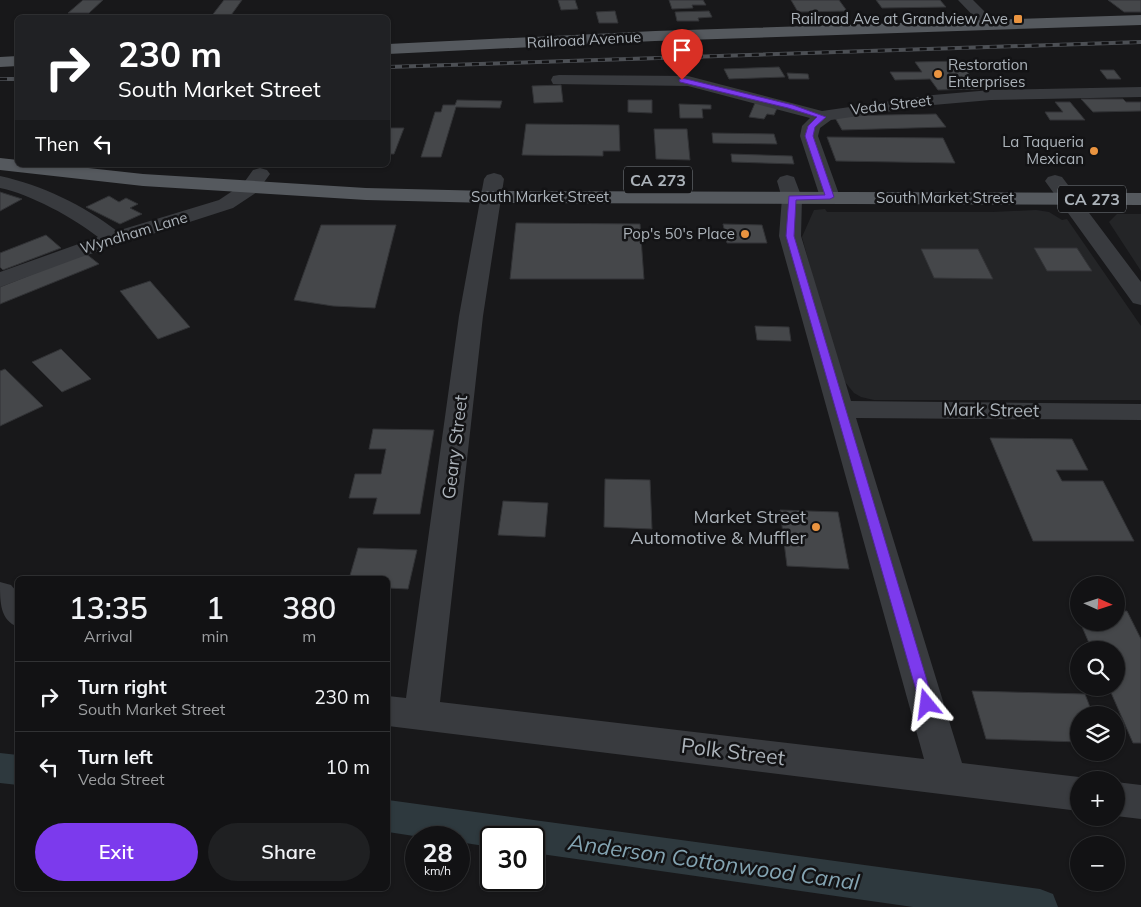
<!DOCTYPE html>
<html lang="en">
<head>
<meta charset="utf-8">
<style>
	:root { --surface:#121214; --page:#1f2022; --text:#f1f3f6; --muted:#9c9ea0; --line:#313234; --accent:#7c3aed }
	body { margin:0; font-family:Mulish,sans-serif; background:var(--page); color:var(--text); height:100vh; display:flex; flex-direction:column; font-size:19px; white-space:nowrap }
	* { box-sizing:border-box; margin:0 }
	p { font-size:16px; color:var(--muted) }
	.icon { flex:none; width:28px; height:28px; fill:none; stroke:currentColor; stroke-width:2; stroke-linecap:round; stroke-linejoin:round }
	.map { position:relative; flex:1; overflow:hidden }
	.side { position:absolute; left:15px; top:576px; width:375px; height:315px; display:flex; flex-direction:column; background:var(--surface); border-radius:8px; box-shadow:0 1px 4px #0004,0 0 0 1px var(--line) }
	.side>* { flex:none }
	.hud { position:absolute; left:15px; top:15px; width:375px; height:152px; border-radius:8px; box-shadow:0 1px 4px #0004,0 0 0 1px var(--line); background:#202124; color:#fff; overflow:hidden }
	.needle { width:32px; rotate:93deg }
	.controls { position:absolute; left:1070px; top:576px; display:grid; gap:10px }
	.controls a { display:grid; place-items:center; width:55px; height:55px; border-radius:50%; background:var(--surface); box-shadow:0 1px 4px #0004,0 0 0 1px var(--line); font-size:25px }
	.speed { position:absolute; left:405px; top:826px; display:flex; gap:10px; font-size:25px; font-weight:700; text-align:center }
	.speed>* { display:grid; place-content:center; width:65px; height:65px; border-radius:50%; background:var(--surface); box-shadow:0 1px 4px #0004,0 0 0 1px var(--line); line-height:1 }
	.speed small { font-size:12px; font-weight:400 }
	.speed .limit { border:2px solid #111; border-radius:8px; background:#fff; color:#111 }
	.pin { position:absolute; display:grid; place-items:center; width:42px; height:42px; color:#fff; margin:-51px -21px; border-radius:50% 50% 50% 0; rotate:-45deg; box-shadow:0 0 5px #0007 }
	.pin .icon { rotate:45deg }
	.me { position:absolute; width:55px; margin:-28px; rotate:344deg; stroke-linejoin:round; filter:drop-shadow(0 0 4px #0008) }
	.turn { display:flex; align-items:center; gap:18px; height:105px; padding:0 20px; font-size:22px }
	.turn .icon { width:65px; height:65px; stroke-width:2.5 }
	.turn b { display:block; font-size:35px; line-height:42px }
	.then { display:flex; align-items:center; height:48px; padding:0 20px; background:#0003; gap:10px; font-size:19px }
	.eta { display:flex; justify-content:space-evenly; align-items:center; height:85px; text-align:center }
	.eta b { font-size:30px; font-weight:600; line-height:35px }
	.button { display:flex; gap:10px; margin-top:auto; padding:10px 20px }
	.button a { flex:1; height:58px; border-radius:30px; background:var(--accent); color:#fff; font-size:20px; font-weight:600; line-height:58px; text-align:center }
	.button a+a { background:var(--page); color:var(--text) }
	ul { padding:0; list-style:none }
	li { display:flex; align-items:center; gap:15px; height:70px; padding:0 20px; border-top:1px solid var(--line) }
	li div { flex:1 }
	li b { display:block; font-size:19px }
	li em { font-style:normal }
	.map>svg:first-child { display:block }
</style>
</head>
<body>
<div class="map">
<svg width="1141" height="907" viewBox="0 0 1141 907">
	<rect width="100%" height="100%" fill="#18181a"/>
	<!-- built -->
	<path fill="#242527" d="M825,209L827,212H993L1036,210L1049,212L1062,220L1067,219L1141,326V400H874L861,397L854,393L845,382L831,344L802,237L814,210Z
		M1117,214H1141V271L1109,222Z"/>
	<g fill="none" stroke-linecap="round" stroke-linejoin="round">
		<!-- canal -->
		<path fill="#2e393e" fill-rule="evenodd" d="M0,753L18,755V785L0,783Z
			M388,800L1040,889L1053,894L1058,907H913L534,853V838H491V847L459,842V838H427L388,832Z"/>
	</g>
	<!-- building -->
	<path fill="#45474a" stroke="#323336" d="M83,0H103L89,13H68Z
		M224,0H242L229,18H210Z
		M558,0H575L578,9L561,10Z
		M669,0H703L706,5H692L693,8L672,9Z
		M791,0H839L847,11L798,12Z
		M876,0H940L946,7L882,8Z
		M1108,0H1141V12H1124Z
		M615,11L618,23H599L596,12Z
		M709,11L712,17L698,18L699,21H677L675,12Z
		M959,61L980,89L938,90L930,79L895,80L890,72H922L915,62Z
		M779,67L785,77L729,79L724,69Z
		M1100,70H1114L1121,79H1107Z
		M787,73L808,74L809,79H789Z
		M561,85L563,102L534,103L532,86Z
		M1081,99H1123L1126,102H1141V111L1093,112Z
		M457,100L502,101L500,108L456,107L441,157H421L435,112H441L443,105H455Z
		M628,100H652V113L628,112Z
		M1055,102H1070L1085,120H1050L1045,112H1063Z
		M755,103L778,106L774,115L767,114L764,119L749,117Z
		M679,104L711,105V109H702L703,118H680Z
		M936,114L946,127L842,130L834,116Z
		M526,124L619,125L620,151H603V156L522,155Z
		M388,128H404L394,154H388Z
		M654,129H687L690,160L656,159Z
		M712,133L774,134L777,144L713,143Z
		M827,137L943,138L955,163L836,161Z
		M731,154L792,156L794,164L732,162Z
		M0,192L22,199L0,211Z
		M109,196L119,202L126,198L138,204L130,208L142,214L120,224L86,207Z
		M516,223L640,224L644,279H510Z
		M723,224L762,225L767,243H727Z
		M321,225H396L375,308L333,306L294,300Z
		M46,235L61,248L3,270L0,267V253Z
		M1034,248H1077L1092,271H1047Z
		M921,249H978L993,279L934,278Z
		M85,253L99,264L0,304V287Z
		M150,281L190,327L158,339L120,291Z
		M755,326L789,327L791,341L757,340Z
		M61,349L91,379L62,392L32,362Z
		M5,369L43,406L0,426V371Z
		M373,429L434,430L420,514H373L377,498H349L355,474H381L386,449H369Z
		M990,438L1072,439L1088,470H1056L1062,481H1103L1134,541H1033Z
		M605,479L650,480L652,529L604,527Z
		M503,501L548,503L545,537L498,535Z
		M780,510L838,512L849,569L787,566Z
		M358,548L417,550L408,589L388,588V579H349Z
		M1116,611H1127L1141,639V743H1133L1109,688H1116V650H1092L1080,622H1116Z
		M972,691L1085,694L1093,715H1079V742L986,739Z"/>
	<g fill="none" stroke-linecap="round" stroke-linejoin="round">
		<!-- minor -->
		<path fill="#393b3f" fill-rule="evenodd" d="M958,0H973L997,24L994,27H984Z
			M559,75L688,76L822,111L933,95L991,90L1141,87V97L991,100L933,105L831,120L820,128L818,136L840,197L837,201L830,203L823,201L820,197L800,136L802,126L810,118L688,86L553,84L551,80L553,76Z
			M260,168L267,170L270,174L257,192L233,208L81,257L0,287V272L98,237C74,218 30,194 0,188V176C42,185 83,205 117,231L219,200L243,184L253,170Z
			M494,173L501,175L504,179L483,316L440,702L924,759L779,236L782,198L777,181L780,177L787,175L794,177L802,198L801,236L851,401L1141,404V420L856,418L962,763L1079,777L1087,780H1079V811L388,726V696L406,698L459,316L484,179L487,175Z
			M1055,175L1062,177L1141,282V305L1133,303L1045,181L1048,177Z
			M0,582L11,585L18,593V627C0,620 0,603 0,582Z
			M1116,782L1141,785V819L1116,816Z"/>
		<!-- major -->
		<path fill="#55595e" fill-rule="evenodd" d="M1141,15V25L655,41L388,54V44L655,31Z
			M18,56V66L0,67V57Z
			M0,158L18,160V165H61L143,174L366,188L490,191L1141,193V205L490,203L366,200L143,186L0,170Z"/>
		<!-- rail casing -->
		<g stroke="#4c4f54" stroke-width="4">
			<path id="rail" d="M388,67L1141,42
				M0,79H18"/>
		</g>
		<!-- rail -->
		<use href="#rail" stroke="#131315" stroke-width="2.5" stroke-dasharray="7" stroke-linecap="butt"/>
	</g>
	<!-- route -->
	<path fill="#7c3aed" stroke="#51269a" d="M682,78L793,105L826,117L815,127L813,136L834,197L830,199L796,200L794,236L934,704L932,709L927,710L922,709L920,704L786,236L789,196L825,195L805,136L808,126L817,117L788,108L680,82L679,80Z"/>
	<!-- markers -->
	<g fill="#ea9440" stroke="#131315" stroke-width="2">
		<rect x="1013" y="14" width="10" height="10" rx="2.5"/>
		<circle cx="938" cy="74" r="5"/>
		<circle cx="1094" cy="151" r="5"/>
		<circle cx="745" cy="234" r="5"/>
		<circle cx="816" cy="527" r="5"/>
	</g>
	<g text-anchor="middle" stroke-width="5" stroke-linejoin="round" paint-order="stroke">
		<!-- far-poi labels -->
		<g font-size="15" fill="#abb2b9" stroke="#131315" text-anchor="end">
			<text x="1008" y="24">Railroad Ave at Grandview Ave</text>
			<text x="948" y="70" text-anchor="start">Restoration<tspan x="948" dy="17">Enterprises</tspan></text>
			<text x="1084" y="147">La Taqueria<tspan x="1084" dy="17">Mexican</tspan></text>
			<text x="735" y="239">Pop's 50's Place</text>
		</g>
		<!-- far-street labels -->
		<g font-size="15" fill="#abb2b9" stroke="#131315">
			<text transform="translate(584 40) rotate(-3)" y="5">Railroad Avenue</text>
			<text transform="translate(891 105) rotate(-7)" y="5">Veda Street</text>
			<text x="540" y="202">South Market Street</text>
			<text x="945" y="203">South Market Street</text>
			<text transform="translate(134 233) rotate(-17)" y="5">Wyndham Lane</text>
		</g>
		<!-- shield labels -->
		<g fill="#131315" stroke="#7d8288" stroke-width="1">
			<rect x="624" y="166.5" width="68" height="27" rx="4"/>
			<rect x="1058" y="185.5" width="68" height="27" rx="4"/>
		</g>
		<g font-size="16" font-weight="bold" fill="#abb2b9">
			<text x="658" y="186">CA 273</text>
			<text x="1092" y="205">CA 273</text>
		</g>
		<!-- street labels -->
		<g font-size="18" fill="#abb2b9" stroke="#131315">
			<text transform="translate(991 410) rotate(1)" y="6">Mark Street</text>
			<text transform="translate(455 447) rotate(-83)" y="6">Geary Street</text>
		</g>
		<!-- poi labels -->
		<g font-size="18" fill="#abb2b9" stroke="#131315" text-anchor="end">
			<text x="806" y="523">Market Street<tspan x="806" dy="21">Automotive &amp; Muffler</tspan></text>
		</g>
		<!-- near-street labels -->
		<g font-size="21" fill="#abb2b9" stroke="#131315">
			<text transform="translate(733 752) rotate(7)" y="7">Polk Street</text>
		</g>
		<!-- near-water labels -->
		<g font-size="22" font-style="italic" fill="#84a4b2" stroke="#131315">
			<text transform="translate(714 862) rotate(8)" y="8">Anderson Cottonwood Canal</text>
		</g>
	</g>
</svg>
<div class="controls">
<a><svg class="needle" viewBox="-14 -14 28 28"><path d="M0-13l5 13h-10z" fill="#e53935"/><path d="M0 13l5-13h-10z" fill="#9c9ea0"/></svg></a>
<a><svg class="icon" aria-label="search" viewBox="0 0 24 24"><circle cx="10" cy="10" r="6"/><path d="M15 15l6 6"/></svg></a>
<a><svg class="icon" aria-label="layers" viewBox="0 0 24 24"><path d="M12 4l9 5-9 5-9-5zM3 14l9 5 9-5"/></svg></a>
<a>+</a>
<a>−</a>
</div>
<div class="speed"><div>28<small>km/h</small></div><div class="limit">30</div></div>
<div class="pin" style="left:682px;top:80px;background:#d93025"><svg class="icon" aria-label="arrive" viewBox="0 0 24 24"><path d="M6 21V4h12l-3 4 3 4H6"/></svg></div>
<svg class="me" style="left:927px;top:704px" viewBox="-20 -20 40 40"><path d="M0-17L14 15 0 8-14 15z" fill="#7c3aed" stroke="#fff" stroke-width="4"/></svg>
<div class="hud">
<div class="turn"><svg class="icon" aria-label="right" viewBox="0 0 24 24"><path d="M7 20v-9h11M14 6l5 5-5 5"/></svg><div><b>230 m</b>South Market Street</div></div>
<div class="then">Then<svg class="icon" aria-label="left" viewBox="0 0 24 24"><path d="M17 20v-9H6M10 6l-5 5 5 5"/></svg></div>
</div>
<section class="side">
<div class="eta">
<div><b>13:35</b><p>Arrival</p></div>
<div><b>1</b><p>min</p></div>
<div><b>380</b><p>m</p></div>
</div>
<ul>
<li><svg class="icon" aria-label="right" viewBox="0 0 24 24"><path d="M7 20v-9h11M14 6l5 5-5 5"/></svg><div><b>Turn right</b><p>South Market Street</p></div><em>230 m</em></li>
<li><svg class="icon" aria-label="left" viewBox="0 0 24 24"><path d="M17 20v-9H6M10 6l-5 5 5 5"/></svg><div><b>Turn left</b><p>Veda Street</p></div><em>10 m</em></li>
</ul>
<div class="button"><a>Exit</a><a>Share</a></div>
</section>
</div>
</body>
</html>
